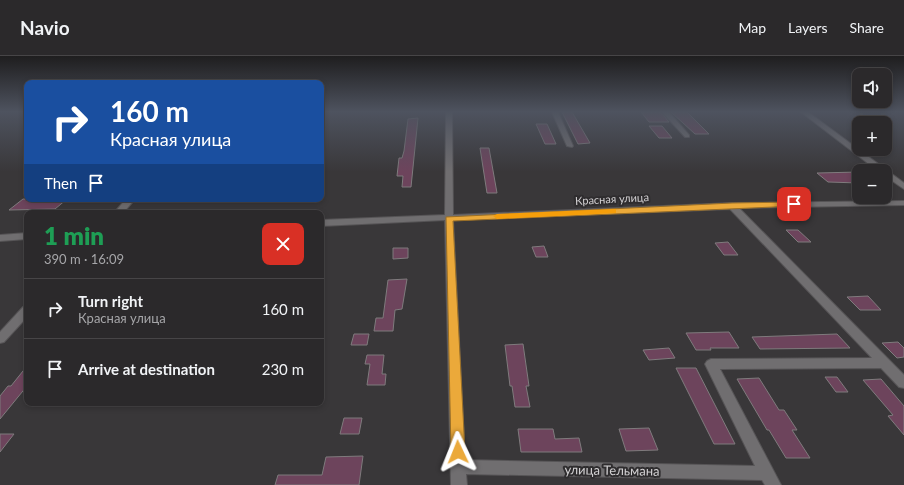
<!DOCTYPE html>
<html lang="en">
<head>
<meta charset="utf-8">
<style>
	:root { --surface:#2b292b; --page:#373537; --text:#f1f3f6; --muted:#a6a6a9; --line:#474547 }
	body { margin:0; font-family:Lato,sans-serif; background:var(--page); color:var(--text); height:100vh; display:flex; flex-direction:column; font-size:15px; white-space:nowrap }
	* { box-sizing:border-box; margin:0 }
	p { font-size:13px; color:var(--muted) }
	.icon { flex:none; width:22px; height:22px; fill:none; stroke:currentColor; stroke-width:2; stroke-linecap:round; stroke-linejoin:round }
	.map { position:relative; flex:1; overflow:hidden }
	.panel { position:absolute; left:24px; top:154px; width:300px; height:196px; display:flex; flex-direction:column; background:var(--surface); border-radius:8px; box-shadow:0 2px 6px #0003,0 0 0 1px var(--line) }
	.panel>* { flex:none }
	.guide { position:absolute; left:24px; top:24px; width:300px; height:122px; border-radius:8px; box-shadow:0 2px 6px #0003,0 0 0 1px var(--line); background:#1a4fa0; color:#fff; overflow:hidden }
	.fabs { position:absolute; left:852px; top:12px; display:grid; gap:8px }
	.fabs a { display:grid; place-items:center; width:40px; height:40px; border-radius:8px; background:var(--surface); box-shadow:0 2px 6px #0003,0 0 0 1px var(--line); font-size:20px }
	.pin { position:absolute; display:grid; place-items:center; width:34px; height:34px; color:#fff; margin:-17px; border-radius:8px; box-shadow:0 2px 6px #0006 }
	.me { position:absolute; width:44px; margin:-22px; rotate:358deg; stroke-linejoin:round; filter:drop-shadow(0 0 3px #0008) }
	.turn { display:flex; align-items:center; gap:14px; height:84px; padding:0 20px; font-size:18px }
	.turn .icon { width:52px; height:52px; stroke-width:2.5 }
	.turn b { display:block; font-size:28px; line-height:34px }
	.then { display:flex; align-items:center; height:38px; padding:0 20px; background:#0003; gap:8px; font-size:15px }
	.round { display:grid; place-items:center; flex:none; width:42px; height:42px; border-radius:8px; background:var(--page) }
	.summary { display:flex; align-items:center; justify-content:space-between; height:68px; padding:0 20px }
	h1 { font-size:24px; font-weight:800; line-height:30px; color:#1e9e55 }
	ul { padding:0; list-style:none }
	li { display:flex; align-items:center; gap:12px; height:60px; padding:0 20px; border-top:1px solid var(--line) }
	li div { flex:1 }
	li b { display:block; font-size:15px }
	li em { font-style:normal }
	header { display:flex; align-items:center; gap:24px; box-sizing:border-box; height:56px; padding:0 20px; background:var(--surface); border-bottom:1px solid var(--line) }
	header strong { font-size:19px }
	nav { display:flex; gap:22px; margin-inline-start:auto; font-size:14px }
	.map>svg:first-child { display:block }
</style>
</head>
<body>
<header>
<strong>Navio</strong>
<nav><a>Map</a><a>Layers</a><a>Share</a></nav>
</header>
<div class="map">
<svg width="904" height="429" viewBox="0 0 904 429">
	<rect width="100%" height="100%" fill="#393739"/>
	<!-- building -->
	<path fill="#6d445c" stroke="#7f7b7d" d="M562,56H572L590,87L578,88Z
		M641,56H661L669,66H649Z
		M671,56H687L709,78H695Z
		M418,62L411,131H402L403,120H397L399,102H402L404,95L408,63Z
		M536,68H547L556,88H545Z
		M649,70H662L672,82H659Z
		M480,92H489L497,137H487Z
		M859,116V127L828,126L817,117Z
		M23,143H67L55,153L9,154Z
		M786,174H798L811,186H798Z
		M728,186L738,199H724L715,187Z
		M544,190L548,201H536L532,191Z
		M393,192H408V202L393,203Z
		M407,223L402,253L395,254L393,275H374L376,262H383L388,224Z
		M868,240L881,254H860L847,241Z
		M729,276L739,292H710L711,294H696L686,277Z
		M354,278H369L367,289H351Z
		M837,278L850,292L760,293L752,281Z
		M898,286L904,292V301L897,302L882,287Z
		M523,288L529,330H526L530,351H515L512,330H510L505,289Z
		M669,292L675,302L649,304L643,294Z
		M367,299H384L382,318H386L385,329H367L370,308H365Z
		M27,310V330L0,363V340L8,330H11Z
		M676,312H696L735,388H714Z
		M825,321H837L848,336H836Z
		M759,322L779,354H784L797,374H792L810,402H786L769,374H767L737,323Z
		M881,323L904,350V379L888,360L893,359L863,324Z
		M344,362H362L359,378H340Z
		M649,372L658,394L626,395L619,373Z
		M518,373H553L555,383L579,382L582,396H521Z
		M0,378H14L0,396Z
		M363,400L359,429H275L278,419H322L326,401Z"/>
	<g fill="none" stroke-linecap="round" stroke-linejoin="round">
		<!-- street casing -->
		<g stroke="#565456" stroke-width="2">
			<path id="street" d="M446,56H452L453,159L732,147L904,145V149L739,152L904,319V332L899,331L881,312L720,313L781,429H765L762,424L466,418L467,429H451L445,164L321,170V164L445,159ZM730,153L872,302L711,303L707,305L705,308L755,410L465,404L453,164Z
				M552,56H558L573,90L572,91L567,90Z
				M662,56H669L689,79V81H685Z
				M801,56H808L904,127V133L885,120V115H878Z
				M126,143H135L123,157H114Z
				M27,177V183L0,185V179Z
				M27,250V261L4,286L0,287V276L23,251Z"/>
		</g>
		<!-- street -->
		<use href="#street" fill="#706e70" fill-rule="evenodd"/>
	</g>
	<!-- sky -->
	<linearGradient id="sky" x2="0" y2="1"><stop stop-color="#1f1e1f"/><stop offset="0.48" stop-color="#4e535f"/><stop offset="1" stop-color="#4e535f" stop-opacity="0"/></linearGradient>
	<rect width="904" height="116" fill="url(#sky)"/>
	<!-- route -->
	<path fill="#eba93a" stroke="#996e26" d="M794,146L798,148L797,150L453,165L465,396L463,400L458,402L453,400L451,396L446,161L732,147Z"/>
	<!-- slow -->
	<path fill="#f59e0b" d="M613,153H616V157L497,163L493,160L497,158Z"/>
	<g text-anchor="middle" stroke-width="4" stroke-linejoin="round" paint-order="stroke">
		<!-- street labels -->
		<g font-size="11" fill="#d3d1d3" stroke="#2f2d2f">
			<text transform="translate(612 143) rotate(-3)" y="4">Красная улица</text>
		</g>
		<!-- near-street labels -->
		<g font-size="13" fill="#d3d1d3" stroke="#2f2d2f">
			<text transform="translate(612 414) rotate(1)" y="5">улица Тельмана</text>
		</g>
	</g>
</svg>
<div class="fabs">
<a><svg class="icon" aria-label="sound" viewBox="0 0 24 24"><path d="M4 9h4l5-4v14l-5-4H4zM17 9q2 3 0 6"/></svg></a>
<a>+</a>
<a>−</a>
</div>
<div class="pin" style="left:794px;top:148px;background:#d93025"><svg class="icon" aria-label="arrive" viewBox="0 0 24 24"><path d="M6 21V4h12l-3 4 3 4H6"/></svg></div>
<svg class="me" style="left:458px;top:396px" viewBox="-20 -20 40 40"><path d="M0-17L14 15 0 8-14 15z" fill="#eba93a" stroke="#fff" stroke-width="4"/></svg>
<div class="guide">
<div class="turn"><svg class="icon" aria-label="right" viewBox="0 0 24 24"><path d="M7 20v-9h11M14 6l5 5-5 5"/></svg><div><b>160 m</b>Красная улица</div></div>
<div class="then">Then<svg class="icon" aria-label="arrive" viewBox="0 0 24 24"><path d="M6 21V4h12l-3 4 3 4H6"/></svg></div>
</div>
<section class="panel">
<div class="summary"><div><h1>1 min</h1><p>390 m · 16:09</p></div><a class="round" style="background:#d93025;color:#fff"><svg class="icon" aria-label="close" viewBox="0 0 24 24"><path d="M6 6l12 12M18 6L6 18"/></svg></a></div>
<ul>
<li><svg class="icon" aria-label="right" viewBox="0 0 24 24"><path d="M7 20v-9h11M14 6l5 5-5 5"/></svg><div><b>Turn right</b><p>Красная улица</p></div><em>160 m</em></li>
<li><svg class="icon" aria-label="arrive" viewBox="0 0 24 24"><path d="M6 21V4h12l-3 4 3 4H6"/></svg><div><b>Arrive at destination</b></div><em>230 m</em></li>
</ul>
</section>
</div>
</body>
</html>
